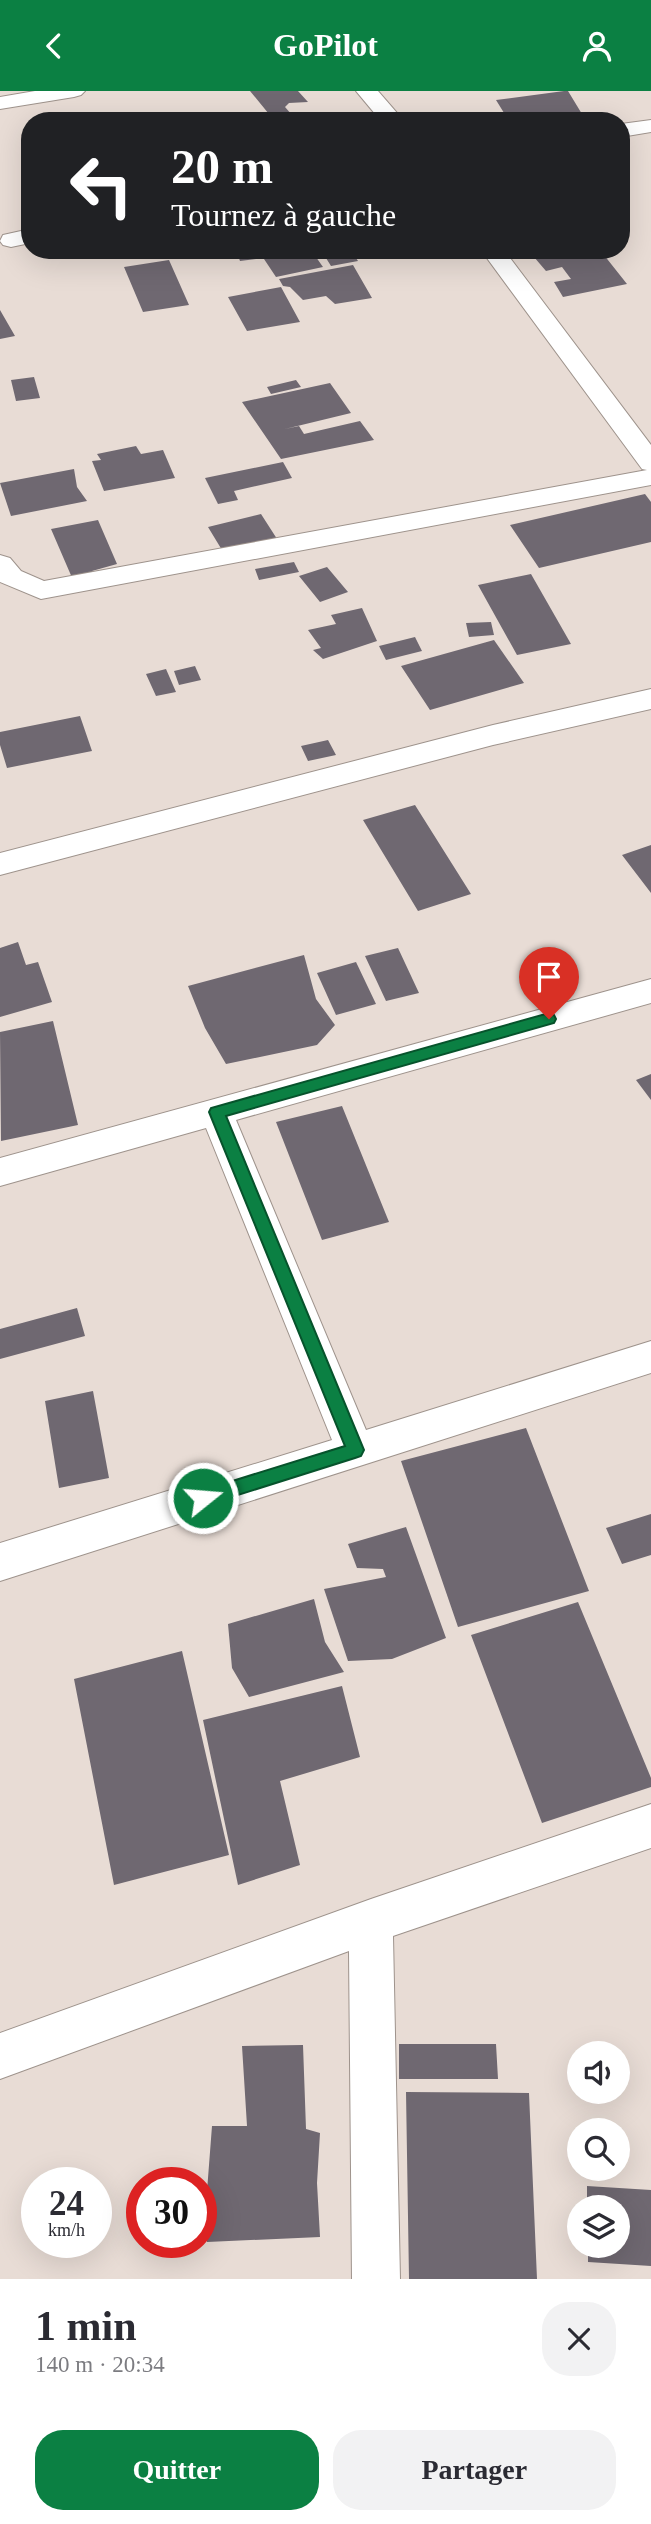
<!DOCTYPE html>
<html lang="fr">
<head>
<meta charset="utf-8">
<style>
	:root { --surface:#fff; --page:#f2f2f3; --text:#2b2b33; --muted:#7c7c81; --accent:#0b8043 }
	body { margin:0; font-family:Georgia,serif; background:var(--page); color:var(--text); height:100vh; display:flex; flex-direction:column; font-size:26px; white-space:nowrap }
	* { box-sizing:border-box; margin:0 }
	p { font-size:23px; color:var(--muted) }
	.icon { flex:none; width:38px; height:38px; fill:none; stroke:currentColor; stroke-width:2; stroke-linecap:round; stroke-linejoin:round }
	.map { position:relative; height:2188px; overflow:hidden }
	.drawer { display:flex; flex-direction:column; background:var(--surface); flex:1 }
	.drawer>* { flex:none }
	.top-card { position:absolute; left:21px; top:21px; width:609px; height:147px; border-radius:28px; box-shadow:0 7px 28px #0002; background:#202124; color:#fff; overflow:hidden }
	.fabs { position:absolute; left:567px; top:1950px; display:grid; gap:14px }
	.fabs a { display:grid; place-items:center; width:63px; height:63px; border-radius:50%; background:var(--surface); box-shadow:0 7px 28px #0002; font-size:35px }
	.speed { position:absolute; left:21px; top:2076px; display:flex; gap:14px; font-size:35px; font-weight:700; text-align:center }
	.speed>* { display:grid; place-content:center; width:91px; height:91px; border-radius:50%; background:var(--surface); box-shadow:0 7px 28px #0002; line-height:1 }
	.speed small { font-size:18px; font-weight:400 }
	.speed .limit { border:10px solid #d22; background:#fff; color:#111 }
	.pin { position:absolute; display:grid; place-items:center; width:60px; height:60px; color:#fff; margin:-72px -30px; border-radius:50% 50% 50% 0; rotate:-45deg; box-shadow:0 0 7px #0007 }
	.pin .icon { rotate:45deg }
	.me { position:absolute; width:77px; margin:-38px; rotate:73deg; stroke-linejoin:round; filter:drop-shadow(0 0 5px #0008) }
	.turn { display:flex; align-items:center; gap:24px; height:147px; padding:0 35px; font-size:32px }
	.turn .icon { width:91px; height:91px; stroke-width:2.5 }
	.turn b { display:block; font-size:49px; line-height:60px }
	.round { display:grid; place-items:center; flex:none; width:74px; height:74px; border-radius:28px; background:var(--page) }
	.head { display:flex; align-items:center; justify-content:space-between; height:119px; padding:0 35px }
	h1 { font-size:42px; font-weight:700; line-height:52px }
	.button { display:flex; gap:14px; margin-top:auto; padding:14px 35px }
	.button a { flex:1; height:80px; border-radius:28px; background:var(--accent); color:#fff; font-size:28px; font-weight:700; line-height:80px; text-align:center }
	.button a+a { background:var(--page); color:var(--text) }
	header { display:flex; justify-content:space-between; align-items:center; height:91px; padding:0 35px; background:var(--accent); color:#fff; font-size:32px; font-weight:700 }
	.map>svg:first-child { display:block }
</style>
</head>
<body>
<header><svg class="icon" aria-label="back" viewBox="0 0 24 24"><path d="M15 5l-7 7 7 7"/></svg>GoPilot<svg class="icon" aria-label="person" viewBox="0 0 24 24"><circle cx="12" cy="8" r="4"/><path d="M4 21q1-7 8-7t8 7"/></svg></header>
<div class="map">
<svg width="651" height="2188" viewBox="0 0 651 2188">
	<rect width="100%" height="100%" fill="#e8dcd5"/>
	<!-- building -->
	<path fill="#6f6871" d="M250,0H298L308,11L289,12L285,16L292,24L273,28Z
		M564,0H568L585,28L509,30L496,9Z
		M236,159H253L256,168L240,170Z
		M258,159H311L323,176L276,186Z
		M321,159H351L358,170L331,175Z
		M528,159H600L627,193L563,206L554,191L571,188L562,176L546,180Z
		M169,169L189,214L143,221L124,176Z
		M353,174L372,207L335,213L326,205L303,209L290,196L283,195L279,188Z
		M281,196L300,231L247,240L228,206Z
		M0,219L15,245L0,248Z
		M34,286L40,307L16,310L11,289Z
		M296,289L301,296L271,303L267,296Z
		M330,292L351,322L285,338L299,335L304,343L360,330L374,349L281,368L242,311Z
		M136,355L141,363L163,359L175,387L104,400L92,370L101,369L97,363Z
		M283,371L292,387L234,400L238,409L218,413L205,387Z
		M74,378L77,396L87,410L11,425L0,392Z
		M645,403L651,411V451L539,477L510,434Z
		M261,423L279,451L225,464L208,436Z
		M98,429L117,473L92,480V485L73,489L51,438Z
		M294,471L299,481L259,489L255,478Z
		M327,476L348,501L320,511L299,485Z
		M531,483L571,553L517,564L478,494Z
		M362,517L377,550L323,568L313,559L321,557L308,539L336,533L331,524Z
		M491,531L494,544L469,546L466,532Z
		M415,546L422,560L386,569L379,555Z
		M494,549L524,592L430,619L401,575Z
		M195,575L201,589L179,594L174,580Z
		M166,578L176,601L156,605L146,583Z
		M80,625L92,660L7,677L0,654V641Z
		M328,649L336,664L308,670L301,655Z
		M415,714L471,803L418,820L363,729Z
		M651,754V802L622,764Z
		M18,851L26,874L38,871L52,911L0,926V857Z
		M398,857L419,902L386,910L365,865Z
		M304,864L316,908L335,934L317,954L226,973L205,937L188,895Z
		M356,871L376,913L336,924L317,882Z
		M53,930L78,1034L1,1050L0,941Z
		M651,983V1009L636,989Z
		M342,1015L389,1131L322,1149L276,1031Z
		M77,1217L85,1245L0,1268V1238Z
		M93,1300L109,1387L59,1397L45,1310Z
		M526,1337L589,1500L458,1536L401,1370Z
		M651,1423V1464L622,1473L606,1437Z
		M406,1436L446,1547L392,1568L348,1570L324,1498L386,1486L383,1478L357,1477L348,1453Z
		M314,1508L325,1551L344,1581L249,1606L232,1577L228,1533Z
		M578,1511L651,1687V1696L542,1732L471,1544Z
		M182,1560L229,1764L114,1794L74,1588Z
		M342,1595L360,1666L280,1690L300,1774L238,1794L203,1629Z
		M399,1953H496L498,1988H399Z
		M303,1954L306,2038L320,2042L317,2092L320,2146L207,2151V2100L212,2035H247L242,1955Z
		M406,2001L529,2002L537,2188H409Z
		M587,2095L651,2099V2175L588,2171V2154H618V2116H587Z"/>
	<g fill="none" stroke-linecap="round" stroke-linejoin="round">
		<!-- minor casing -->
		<g stroke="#9e938c" stroke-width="2">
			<path id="minor" d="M35,0H85L81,4L74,6L0,18V6Z
				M356,0H378L404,30H381Z
				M651,29V41L621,46V33Z
				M30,138V152L11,156L3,154L0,150L3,144Z
				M481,159H504L651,354V394L41,508L0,491V464L10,467L21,480L44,490L647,379L642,378Z
				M651,598V618L493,654L0,784V762L493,634Z
				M651,888V912L236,1029L366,1339L651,1250V1282L0,1490V1452L332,1349L206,1037L0,1095V1067Z
				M651,1713V1757L393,1845L400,2188H352L349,1860L0,1988V1942L371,1808Z"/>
		</g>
		<!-- minor -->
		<use href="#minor" fill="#fff" fill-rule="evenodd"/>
	</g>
	<!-- route -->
	<path fill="#0b8043" stroke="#07532c" stroke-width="2" d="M549,922L554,924L556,928L554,932L226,1025L364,1359L361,1365L355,1367L203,1415L197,1413L194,1407L197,1401L345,1355L209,1021L211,1017Z"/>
</svg>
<div class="fabs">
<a><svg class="icon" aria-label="sound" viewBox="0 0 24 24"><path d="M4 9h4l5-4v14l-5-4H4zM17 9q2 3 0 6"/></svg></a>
<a><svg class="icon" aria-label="search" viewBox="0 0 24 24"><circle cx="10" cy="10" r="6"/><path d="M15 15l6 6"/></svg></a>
<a><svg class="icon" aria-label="layers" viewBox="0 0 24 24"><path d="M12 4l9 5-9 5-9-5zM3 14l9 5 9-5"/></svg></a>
</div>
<div class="speed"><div>24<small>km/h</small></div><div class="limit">30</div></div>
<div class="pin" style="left:549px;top:928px;background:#d93025"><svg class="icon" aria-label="arrive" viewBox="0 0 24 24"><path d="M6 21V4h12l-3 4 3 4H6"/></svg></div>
<svg class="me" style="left:203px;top:1407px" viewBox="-20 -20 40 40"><circle r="17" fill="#0b8043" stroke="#fff" stroke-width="3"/><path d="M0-11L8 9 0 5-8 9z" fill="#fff"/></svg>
<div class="top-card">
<div class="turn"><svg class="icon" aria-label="left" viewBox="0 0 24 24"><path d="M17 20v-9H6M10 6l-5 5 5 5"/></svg><div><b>20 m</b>Tournez à gauche</div></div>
</div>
</div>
<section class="drawer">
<div class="head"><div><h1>1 min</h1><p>140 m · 20:34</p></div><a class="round"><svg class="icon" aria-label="close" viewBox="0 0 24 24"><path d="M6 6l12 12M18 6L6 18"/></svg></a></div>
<div class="button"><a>Quitter</a><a>Partager</a></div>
</section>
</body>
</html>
